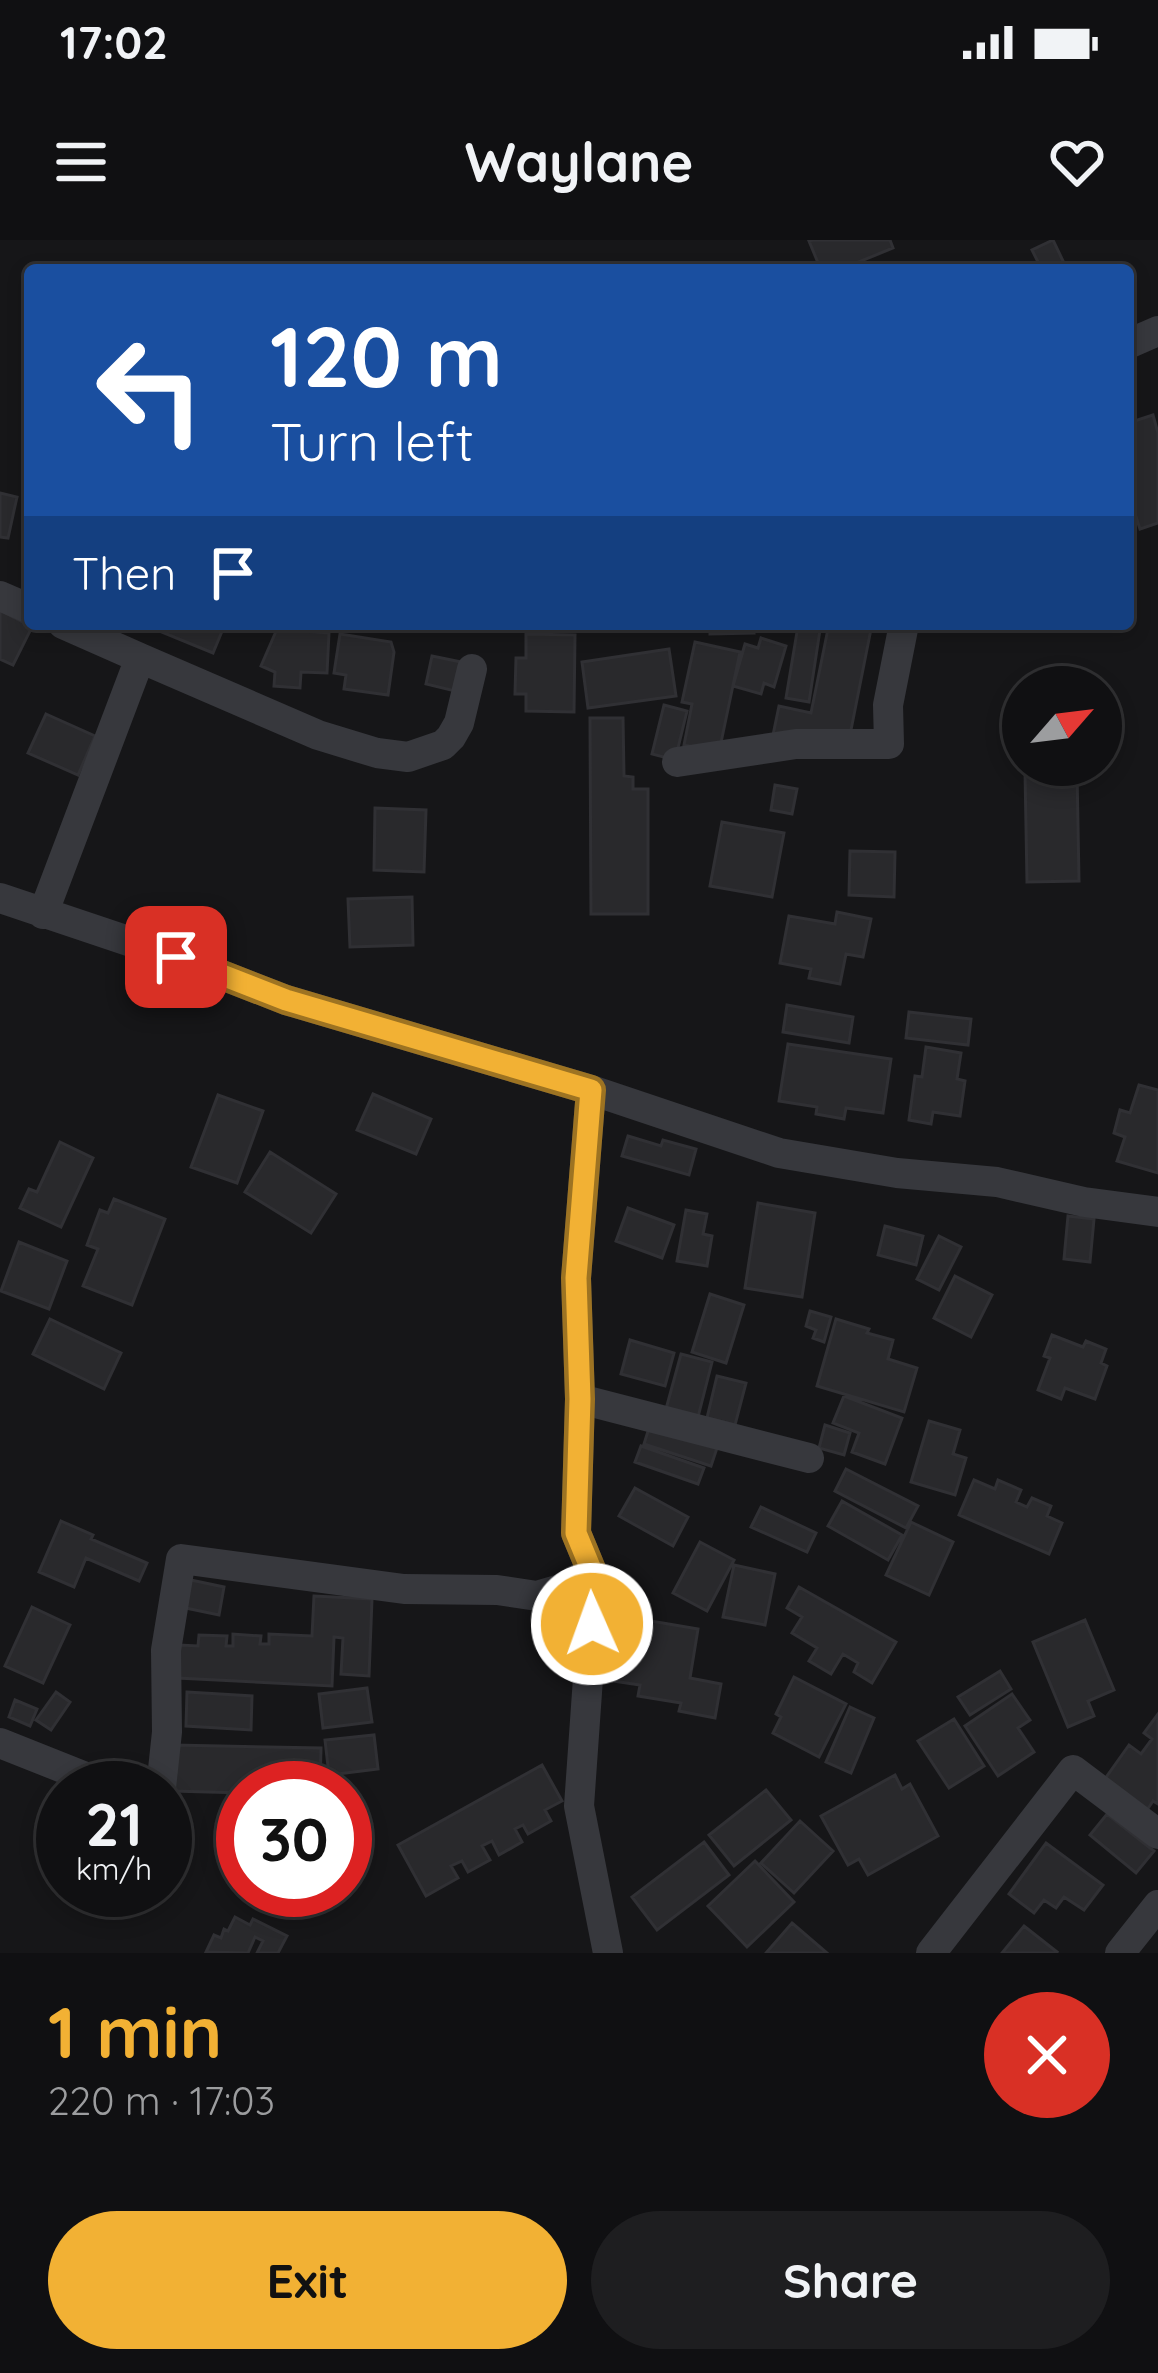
<!DOCTYPE html>
<html lang="en">
<head>
<meta charset="utf-8">
<style>
	:root { --surface:#101012; --page:#1e1e20; --text:#f1f3f6; --muted:#9c9d9f; --line:#303032; --accent:#f2b134 }
	body { margin:0; font-family:Quicksand,sans-serif; background:var(--page); color:var(--text); height:100vh; display:flex; flex-direction:column; font-size:45px; white-space:nowrap }
	* { box-sizing:border-box; margin:0 }
	p { font-size:39px; color:var(--muted) }
	.icon { flex:none; width:66px; height:66px; fill:none; stroke:currentColor; stroke-width:2; stroke-linecap:round; stroke-linejoin:round }
	.map { position:relative; height:1713px; overflow:hidden }
	.side { display:flex; flex-direction:column; background:var(--surface); flex:1 }
	.side>* { flex:none }
	.banner { position:absolute; left:24px; top:24px; width:1110px; height:366px; border-radius:12px; box-shadow:0 6px 18px #0003,0 0 0 3px var(--line); background:#1a4fa0; color:#fff; overflow:hidden }
	.needle { width:78px; rotate:62deg }
	.controls { position:absolute; left:1002px; top:426px; display:grid; gap:24px }
	.controls a { display:grid; place-items:center; width:120px; height:120px; border-radius:50%; background:var(--surface); box-shadow:0 6px 18px #0003,0 0 0 3px var(--line); font-size:60px }
	.speed { position:absolute; left:36px; top:1521px; display:flex; gap:24px; font-size:60px; font-weight:700; text-align:center }
	.speed>* { display:grid; place-content:center; width:156px; height:156px; border-radius:50%; background:var(--surface); box-shadow:0 6px 18px #0003,0 0 0 3px var(--line); line-height:1 }
	.speed small { font-size:30px; font-weight:400 }
	.speed .limit { border:18px solid #d22; background:#fff; color:#111 }
	.pin { position:absolute; display:grid; place-items:center; width:102px; height:102px; color:#fff; margin:-51px; border-radius:24px; box-shadow:0 6px 18px #0006 }
	.me { position:absolute; width:132px; margin:-66px; rotate:358deg; stroke-linejoin:round; filter:drop-shadow(0 0 9px #0008) }
	.turn { display:flex; align-items:center; gap:42px; height:252px; padding:0 48px; font-size:54px }
	.turn .icon { width:156px; height:156px; stroke-width:2.5 }
	.turn b { display:block; font-size:84px; line-height:102px }
	.then { display:flex; align-items:center; height:114px; padding:0 48px; background:#0003; gap:24px; font-size:45px }
	.round { display:grid; place-items:center; flex:none; width:126px; height:126px; border-radius:63px; background:var(--page) }
	.headline { display:flex; align-items:center; justify-content:space-between; height:204px; padding:0 48px }
	h1 { font-size:72px; font-weight:800; line-height:90px; color:var(--accent) }
	.primary-button { display:flex; gap:24px; margin-top:auto; padding:24px 48px }
	.primary-button a { flex:1; height:138px; border-radius:72px; background:var(--accent); color:#111; font-size:48px; font-weight:800; line-height:138px; text-align:center }
	.primary-button a+a { background:var(--page); color:var(--text) }
	.status { display:flex; justify-content:space-between; align-items:center; height:84px; padding:0 60px; background:var(--surface); direction:ltr }
	.status svg { height:33px; fill:currentColor }
	header { display:flex; justify-content:space-between; align-items:center; height:156px; padding:0 48px; background:var(--surface); font-size:54px; font-weight:800 }
	.map>svg:first-child { display:block }
</style>
</head>
<body>
<div class="status"><b>17:02</b><svg viewBox="0 0 49 12"><path d="M0 12V9h3v3zM5 12V6h3v6zM10 12V3h3v9zM15 12V0h3v12zM26 1h20v11H26zM47 4h2v5h-2z"/></svg></div>
<header><svg class="icon" aria-label="menu" viewBox="0 0 24 24"><path d="M4 6h16M4 12h16M4 18h16"/></svg>Waylane<svg class="icon" aria-label="heart" viewBox="0 0 24 24"><path d="M12 20l-8-8c-3-5 5-10 8-4 3-6 11-1 8 4z"/></svg></header>
<div class="map">
<svg width="1158" height="1713" viewBox="0 0 1158 1713">
	<rect width="100%" height="100%" fill="#161618"/>
	<!-- building -->
	<path fill="#29292c" stroke="#303034" stroke-width="3" d="M813,0H890L893,8L839,30H821L809,1Z
		M1053,0L1064,23L1042,30L1032,10Z
		M1153,175L1158,193V283L1140,289L1128,252V183Z
		M0,253L17,257L8,298L0,297Z
		M0,370L32,387L13,425L0,419Z
		M165,384H225L213,413L159,391Z
		M710,384H753L754,393L710,394Z
		M829,384H872L847,510L773,495L779,466L811,473Z
		M798,386L820,390L809,462L786,458Z
		M277,389L329,393L327,433L301,432L300,448L274,446L275,432L261,426Z
		M340,394L391,402L394,412L388,455L344,449L346,435L334,433Z
		M526,394L575,395L574,472L526,471V454H515L516,418H526Z
		M761,398L786,406L774,447L764,443L761,454L733,446L745,404L758,408Z
		M695,402L740,412L719,512L684,505L692,464L682,462Z
		M669,409L676,456L588,468L582,422Z
		M432,416L461,422L455,451L426,444Z
		M664,465L687,471L675,520L652,514Z
		M46,474L95,496L78,535L28,513Z
		M590,478H623L624,536L633,537V549H648V674H591Z
		M1025,531H1077L1079,641L1027,642Z
		M775,545L797,549L792,574L771,570Z
		M375,568L426,570L424,632L374,630Z
		M722,582L784,593L772,657L710,646Z
		M850,611L895,612L894,657L849,655Z
		M412,657L413,705L350,707L348,659Z
		M837,672L871,679L863,717L846,714L840,744L809,738L811,729L780,723L789,676L835,684Z
		M787,765L853,777L849,803L783,792Z
		M909,772L971,779L968,805L906,798Z
		M788,804L891,819L883,873L846,868L844,879L816,874L817,867L779,861Z
		M926,807L961,813L957,839L965,841L960,876L933,872L931,884L909,880L915,836L922,837Z
		M1139,845L1158,850V933L1117,921L1125,897L1114,893L1120,870L1130,873Z
		M373,854L431,879L416,914L357,890Z
		M218,855L263,871L237,943L191,927Z
		M628,896L661,906L663,900L696,909L689,935L622,916Z
		M60,902L93,918L61,987L20,968L29,949L37,952Z
		M270,912L336,954L311,993L245,952Z
		M114,959L165,979L132,1065L83,1046L98,1009L87,1005L100,970L108,973Z
		M758,963L815,973L802,1057L745,1048Z
		M628,968L674,985L662,1018L616,1001Z
		M686,970L707,974L703,994L712,996L707,1026L677,1021Z
		M1068,976L1094,979L1090,1022L1064,1019Z
		M885,986L923,996L916,1025L878,1015Z
		M939,996L961,1007L939,1050L917,1039Z
		M19,1002L67,1021L49,1069L1,1051Z
		M955,1036L992,1055L971,1097L934,1078Z
		M710,1054L744,1065L726,1123L692,1112Z
		M810,1071L831,1077L824,1102L813,1098L816,1090L806,1086Z
		M50,1079L121,1113L104,1149L33,1114Z
		M836,1079L869,1089L867,1093L893,1100L888,1119L917,1128L904,1172L817,1146Z
		M1052,1095L1083,1107L1086,1101L1106,1109L1101,1123L1107,1126L1095,1159L1065,1148L1061,1159L1038,1150L1050,1118L1044,1116Z
		M630,1100L674,1113L665,1146L621,1134Z
		M681,1114L712,1122L698,1177L666,1169Z
		M717,1136L746,1143L735,1185L707,1178Z
		M844,1156L902,1178L885,1224L852,1212L859,1193L833,1183Z
		M929,1181L960,1190L953,1214L966,1218L955,1255L911,1242Z
		M650,1185L717,1208L711,1226L644,1204Z
		M825,1185L850,1193L844,1215L819,1208Z
		M641,1206L704,1228L698,1244L635,1222Z
		M846,1229L918,1266L906,1288L835,1251Z
		M974,1240L995,1249L998,1240L1021,1250L1016,1262L1027,1267L1032,1258L1051,1266L1047,1276L1062,1283L1049,1314L959,1275Z
		M635,1248L688,1277L673,1306L619,1276Z
		M842,1261L902,1295L888,1320L828,1286Z
		M761,1267L816,1293L807,1312L751,1287Z
		M61,1281L93,1295L91,1299L147,1323L139,1341L86,1318L74,1347L39,1332Z
		M911,1282L953,1302L929,1355L886,1335Z
		M700,1302L734,1320L707,1371L673,1353Z
		M734,1325L775,1334L765,1385L723,1377Z
		M186,1339L224,1347L219,1375L181,1367Z
		M799,1347L896,1402L872,1443L854,1432L858,1423L843,1414L831,1434L809,1421L817,1408L792,1393L802,1377L787,1368Z
		M314,1356L372,1359L369,1436L341,1434L343,1398L334,1397L332,1446L178,1438L180,1405L198,1406L199,1395L227,1396L226,1406H233V1394L261,1396L260,1404H269V1394L312,1396Z
		M32,1367L70,1385L43,1443L5,1426Z
		M645,1380L698,1389L690,1438L721,1444L715,1478L679,1471L681,1463L638,1456L640,1445L613,1441L619,1408L640,1412Z
		M1085,1380L1114,1450L1088,1461L1094,1476L1068,1487L1033,1402Z
		M1000,1431L1011,1449L970,1475L958,1457Z
		M794,1437L846,1464L819,1517L773,1493L781,1477L776,1474Z
		M367,1448L372,1482L323,1488L319,1454Z
		M56,1452L70,1462L51,1490L36,1480Z
		M187,1452L252,1456L251,1490L186,1486Z
		M1012,1454L1030,1480L1018,1488L1034,1512L998,1536L965,1486Z
		M15,1460L37,1469L30,1486L9,1477Z
		M850,1467L874,1478L851,1533L826,1522Z
		M1158,1474V1564L1153,1561L1145,1573L1102,1543L1129,1505L1141,1514L1152,1499L1144,1493Z
		M954,1479L984,1526L949,1548L918,1501Z
		M374,1495L378,1529L329,1535L325,1500Z
		M173,1505L321,1508L320,1548H243V1553L173,1551Z
		M542,1525L562,1561L545,1570L551,1581L528,1594L523,1585L515,1589L522,1602L499,1615L492,1601L482,1606L490,1620L468,1632L462,1621L451,1626L458,1638L426,1656L398,1605Z
		M895,1535L902,1549L910,1544L938,1596L868,1635L859,1619L848,1625L821,1576Z
		M766,1550L791,1580L734,1626L709,1595Z
		M1107,1574L1154,1611L1136,1633L1090,1595Z
		M800,1581L833,1611L794,1653L761,1623Z
		M704,1602L729,1635L657,1690L632,1657Z
		M1046,1603L1103,1645L1084,1670L1064,1657L1056,1668L1044,1660L1034,1673L1009,1654Z
		M755,1621L794,1662L747,1707L708,1666Z
		M235,1677L250,1685L253,1679L287,1696L278,1713H257L263,1701L255,1697L248,1713L206,1712L214,1695L221,1698L224,1689L228,1691Z
		M792,1683L827,1713H766Z
		M1024,1686L1057,1712L1056,1713H1002Z"/>
	<g fill="none" stroke-linecap="round" stroke-linejoin="round">
		<!-- minor -->
		<path stroke="#37383d" stroke-width="30" d="M1128,104L1158,91
			M0,356L30,369
			M140,418L318,495L377,513L408,517L443,505L451,497L459,483L472,429
			M677,522L796,504H889L888,465L904,384
			M0,658L176,717L286,760L591,850L779,913L897,933L997,942L1084,962L1158,972
			M43,674L140,418L63,384
			M591,850L576,1038L580,1159L576,1293L595,1339L579,1566L608,1713
			M580,1159L809,1218
			M0,1503L113,1548
			M161,1548L167,1492L166,1410L181,1319L404,1349L497,1350L537,1356L595,1339
			M931,1713L1073,1530L1158,1594
			M1120,1713L1158,1665"/>
	</g>
	<g fill="none" stroke-linecap="round" stroke-linejoin="round">
		<!-- route casing -->
		<g stroke="#9d7322" stroke-width="30">
			<path id="route" d="M176,717L286,760L591,850L576,1038L580,1159L576,1293L595,1339L592,1384"/>
		</g>
		<!-- route -->
		<use href="#route" stroke="#f2b134" stroke-width="21"/>
	</g>
</svg>
<div class="controls">
<a><svg class="needle" viewBox="-14 -14 28 28"><path d="M0-13l5 13h-10z" fill="#e53935"/><path d="M0 13l5-13h-10z" fill="#9c9d9f"/></svg></a>
</div>
<div class="speed"><div>21<small>km/h</small></div><div class="limit">30</div></div>
<div class="pin" style="left:176px;top:717px;background:#d93025"><svg class="icon" aria-label="arrive" viewBox="0 0 24 24"><path d="M6 21V4h12l-3 4 3 4H6"/></svg></div>
<svg class="me" style="left:592px;top:1384px" viewBox="-20 -20 40 40"><circle r="17" fill="#f2b134" stroke="#fff" stroke-width="3"/><path d="M0-11L8 9 0 5-8 9z" fill="#fff"/></svg>
<div class="banner">
<div class="turn"><svg class="icon" aria-label="left" viewBox="0 0 24 24"><path d="M17 20v-9H6M10 6l-5 5 5 5"/></svg><div><b>120 m</b>Turn left</div></div>
<div class="then">Then<svg class="icon" aria-label="arrive" viewBox="0 0 24 24"><path d="M6 21V4h12l-3 4 3 4H6"/></svg></div>
</div>
</div>
<section class="side">
<div class="headline"><div><h1>1 min</h1><p>220 m · 17:03</p></div><a class="round" style="background:#d93025;color:#fff"><svg class="icon" aria-label="close" viewBox="0 0 24 24"><path d="M6 6l12 12M18 6L6 18"/></svg></a></div>
<div class="primary-button"><a>Exit</a><a>Share</a></div>
</section>
</body>
</html>
